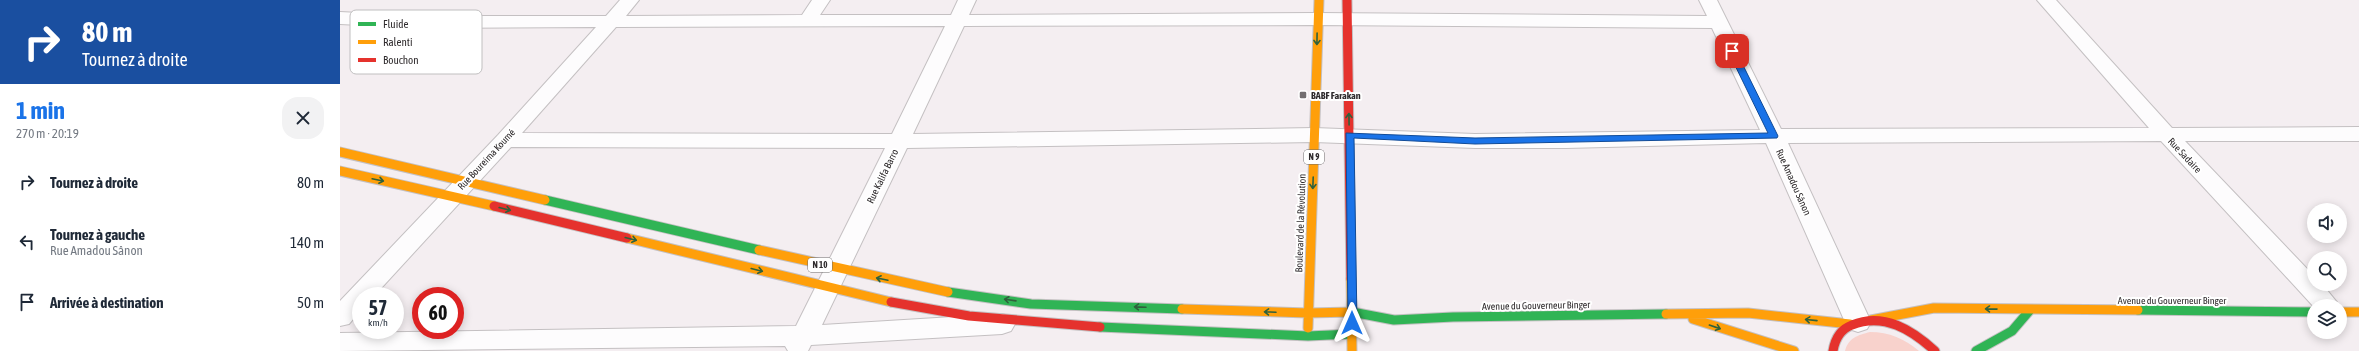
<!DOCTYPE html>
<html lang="fr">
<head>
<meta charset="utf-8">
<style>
	:root { --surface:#fff; --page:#f2f2f3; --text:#1f2937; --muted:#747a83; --accent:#1a73e8 }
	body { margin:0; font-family:"Asap Condensed",sans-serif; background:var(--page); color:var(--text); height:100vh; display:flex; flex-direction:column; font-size:15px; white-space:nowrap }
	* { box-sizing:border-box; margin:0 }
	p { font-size:13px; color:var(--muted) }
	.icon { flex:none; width:22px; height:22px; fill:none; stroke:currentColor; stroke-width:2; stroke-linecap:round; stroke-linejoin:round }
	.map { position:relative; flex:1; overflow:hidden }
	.panel { display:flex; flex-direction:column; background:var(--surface); width:340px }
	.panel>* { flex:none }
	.top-card { background:#1a4fa0; color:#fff; overflow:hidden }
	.buttons { position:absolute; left:1967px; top:203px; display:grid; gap:8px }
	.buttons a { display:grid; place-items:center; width:40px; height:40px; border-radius:50%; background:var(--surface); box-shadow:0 2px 10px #0003; font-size:20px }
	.speed { position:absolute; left:12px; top:287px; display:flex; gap:8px; font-size:20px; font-weight:700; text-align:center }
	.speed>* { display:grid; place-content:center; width:52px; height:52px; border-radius:50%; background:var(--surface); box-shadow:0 2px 10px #0003; line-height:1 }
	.speed small { font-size:10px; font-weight:400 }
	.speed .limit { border:6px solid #d22; background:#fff; color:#111 }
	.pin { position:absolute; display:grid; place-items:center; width:34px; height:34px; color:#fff; margin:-17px; border-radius:8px; box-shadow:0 2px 6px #0006 }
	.me { position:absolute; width:44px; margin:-22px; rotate:0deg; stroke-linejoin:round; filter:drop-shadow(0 0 3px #0008) }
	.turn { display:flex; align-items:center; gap:14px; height:84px; padding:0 16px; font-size:18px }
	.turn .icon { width:52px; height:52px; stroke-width:2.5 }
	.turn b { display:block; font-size:28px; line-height:34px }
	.round { display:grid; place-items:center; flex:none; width:42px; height:42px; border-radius:16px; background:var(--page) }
	.head { display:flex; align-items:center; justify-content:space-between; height:68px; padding:0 16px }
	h1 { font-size:24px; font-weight:700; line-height:30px; color:var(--accent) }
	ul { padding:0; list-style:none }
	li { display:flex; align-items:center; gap:12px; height:60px; padding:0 16px }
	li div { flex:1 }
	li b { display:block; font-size:15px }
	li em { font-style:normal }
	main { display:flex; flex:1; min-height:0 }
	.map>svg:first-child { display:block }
</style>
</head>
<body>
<main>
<section class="panel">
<div class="top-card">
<div class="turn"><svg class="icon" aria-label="right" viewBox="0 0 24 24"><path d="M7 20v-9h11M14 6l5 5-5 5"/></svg><div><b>80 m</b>Tournez à droite</div></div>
</div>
<div class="head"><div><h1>1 min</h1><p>270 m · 20:19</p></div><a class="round"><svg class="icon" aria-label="close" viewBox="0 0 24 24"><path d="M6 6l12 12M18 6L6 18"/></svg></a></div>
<ul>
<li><svg class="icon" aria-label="right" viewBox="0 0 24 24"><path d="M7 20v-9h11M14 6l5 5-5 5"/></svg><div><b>Tournez à droite</b></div><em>80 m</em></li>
<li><svg class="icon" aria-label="left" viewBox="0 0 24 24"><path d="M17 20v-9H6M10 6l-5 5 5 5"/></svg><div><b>Tournez à gauche</b><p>Rue Amadou Sânon</p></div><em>140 m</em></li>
<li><svg class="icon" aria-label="arrive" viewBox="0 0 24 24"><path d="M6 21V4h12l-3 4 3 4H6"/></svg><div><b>Arrivée à destination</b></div><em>50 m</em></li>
</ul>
</section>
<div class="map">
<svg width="2019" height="351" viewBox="0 0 2019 351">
	<rect width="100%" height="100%" fill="#f4eef1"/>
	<!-- green -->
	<path fill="#f8d2cc" d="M1530,332C1549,332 1565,339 1579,351H1505C1508,338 1518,335 1530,332Z"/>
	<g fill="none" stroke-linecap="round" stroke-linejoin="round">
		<!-- street casing -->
		<g stroke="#c4c0c2" stroke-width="2">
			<path id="street" d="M280,0H299L286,16L462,15L472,0H490L480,15H611L618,0H636L629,15L977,13L1367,16L1359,0H1377L1441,129L1809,128L1697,0H1716L1832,128L2019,127V141H1845L1974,276V284H1982L2000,306L1974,307L1821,141L1448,143L1531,322L1527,329L1518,332L1509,329L1505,322L1426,143L1226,148H1135L974,142L567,148L482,325L662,314L671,317L675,324L671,331L662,334L471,345L468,351H448L445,346L0,351V333L456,326L545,148L171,147L34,296H21V310L9,324L0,326V301L158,135L256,27L80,28L0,24V12L80,16H266ZM977,25L1372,28L1420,130L1135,134L974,128L573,134L624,26ZM605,26L552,134L182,133L276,27Z"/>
		</g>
		<!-- fast casing -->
		<g stroke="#c4c0c2" stroke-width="11">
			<path id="fast" d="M205,200L419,250
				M608,292L691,304L842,309
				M1798,310L1974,312
				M1012,312L1054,320L1113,317L1326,314
				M760,327L968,336L1012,334
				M1636,351L1672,331L1690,310"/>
		</g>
		<!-- slow casing -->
		<g stroke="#c4c0c2" stroke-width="11">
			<path id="slow" d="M0,152L205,200
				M0,171L154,206
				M287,238L551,302
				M419,250L608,292
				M1011,279L1012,351
				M842,309L968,313L1012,312
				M2000,312H2019
				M1326,314L1408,313L1510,324
				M1353,319L1454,351
				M1531,320L1594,308L1798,310
				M968,328L979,0"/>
		</g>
		<!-- jam casing -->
		<g stroke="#c4c0c2" stroke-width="11">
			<path id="jam" d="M1007,0L1011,279
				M154,206L287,238
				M551,302L629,316L760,327
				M1493,351C1495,339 1501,329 1512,325C1544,312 1572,330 1595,351"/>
		</g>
		<!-- street -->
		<use href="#street" fill="#fdfcfd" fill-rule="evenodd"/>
		<!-- fast -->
		<use href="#fast" stroke="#30b455" stroke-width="9"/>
		<!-- slow -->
		<use href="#slow" stroke="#ff9f0a" stroke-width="9"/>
		<!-- jam -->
		<use href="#jam" stroke="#e5322d" stroke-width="9"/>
	</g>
	<!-- one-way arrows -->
	<defs><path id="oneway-shaft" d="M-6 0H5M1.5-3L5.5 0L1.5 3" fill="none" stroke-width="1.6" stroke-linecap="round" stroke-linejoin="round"/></defs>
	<g stroke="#2f613c">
		<use href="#oneway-shaft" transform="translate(977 39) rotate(91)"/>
		<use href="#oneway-shaft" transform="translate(1009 119) rotate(-91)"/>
		<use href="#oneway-shaft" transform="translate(38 180) rotate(12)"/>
		<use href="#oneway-shaft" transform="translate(973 183) rotate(92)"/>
		<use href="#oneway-shaft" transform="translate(165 209) rotate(14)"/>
		<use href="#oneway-shaft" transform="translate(291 239) rotate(14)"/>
		<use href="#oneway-shaft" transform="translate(417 270) rotate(14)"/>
		<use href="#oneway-shaft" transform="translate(542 279) rotate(-168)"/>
		<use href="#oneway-shaft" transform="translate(670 300) rotate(-172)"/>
		<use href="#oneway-shaft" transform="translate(800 307) rotate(-178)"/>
		<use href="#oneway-shaft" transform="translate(1651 309) rotate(-179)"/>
		<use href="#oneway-shaft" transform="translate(930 312) rotate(-178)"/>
		<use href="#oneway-shaft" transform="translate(1471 320) rotate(-174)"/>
		<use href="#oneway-shaft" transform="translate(1375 327) rotate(19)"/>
	</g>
	<!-- route -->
	<path fill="#1a73e8" stroke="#114b97" d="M1392,48L1396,51L1438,136L1437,138L1135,144L1014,138L1017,323L1015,326H1008L1006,133L1135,138L1428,133L1388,51Z"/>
	<!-- markers -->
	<rect fill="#736f71" stroke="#fff" stroke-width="1.5" x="959" y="91" width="8" height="8" rx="2"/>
	<g text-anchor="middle" stroke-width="4" stroke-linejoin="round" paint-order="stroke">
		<!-- shield labels -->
		<g fill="#fff" stroke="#6d6a6b" stroke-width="1">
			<rect x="964" y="150" width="20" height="14" rx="3"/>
			<rect x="468" y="258" width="24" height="14" rx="3"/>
		</g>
		<g font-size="9" font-weight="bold" fill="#2e2a2c">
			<text x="974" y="160">N 9</text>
			<text x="480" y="268">N 10</text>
		</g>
		<!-- poi labels -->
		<g font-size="10" font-weight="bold" fill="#2e2a2c" stroke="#fff" text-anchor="start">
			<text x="971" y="99">BABF Farakan</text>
		</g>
		<!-- street labels -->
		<g font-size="10" fill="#2e2a2c" stroke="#fff">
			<text transform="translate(1845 155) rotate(47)" y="4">Rue Sadaire</text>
			<text transform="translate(146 159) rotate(-47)" y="4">Rue Boureima Koumé</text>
			<text transform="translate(542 176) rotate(-64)" y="4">Rue Kalifa Barro</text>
			<text transform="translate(1454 182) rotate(66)" y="4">Rue Amadou Sânon</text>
			<text transform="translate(960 223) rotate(-88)" y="4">Boulevard de la Révolution</text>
			<text x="1832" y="304">Avenue du Gouverneur Binger</text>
			<text transform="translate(1196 305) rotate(-1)" y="4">Avenue du Gouverneur Binger</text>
		</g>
	</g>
	<!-- legend -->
	<rect x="10" y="10" width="132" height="64" rx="6" fill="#fff" stroke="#c0bfc0" stroke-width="1"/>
	<rect x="18" y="22" width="18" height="4" fill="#30b455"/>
	<rect x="18" y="40" width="18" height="4" fill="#ff9f0a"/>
	<rect x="18" y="58" width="18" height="4" fill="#e5322d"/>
	<g font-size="11" fill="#2e2a2c">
		<text x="43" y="28">Fluide</text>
		<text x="43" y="46">Ralenti</text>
		<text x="43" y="64">Bouchon</text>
	</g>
</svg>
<div class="buttons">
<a><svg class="icon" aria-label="sound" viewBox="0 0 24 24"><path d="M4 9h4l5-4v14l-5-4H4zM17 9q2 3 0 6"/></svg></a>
<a><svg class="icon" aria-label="search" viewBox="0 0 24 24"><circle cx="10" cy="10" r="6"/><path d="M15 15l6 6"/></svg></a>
<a><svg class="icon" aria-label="layers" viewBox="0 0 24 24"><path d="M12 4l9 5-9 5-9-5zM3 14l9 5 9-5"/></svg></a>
</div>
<div class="speed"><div>57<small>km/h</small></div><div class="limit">60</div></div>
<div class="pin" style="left:1392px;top:51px;background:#d93025"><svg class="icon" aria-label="arrive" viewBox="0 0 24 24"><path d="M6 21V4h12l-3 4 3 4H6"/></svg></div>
<svg class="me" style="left:1012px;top:323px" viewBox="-20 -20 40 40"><path d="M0-17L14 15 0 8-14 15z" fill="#1a73e8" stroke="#fff" stroke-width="4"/></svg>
</div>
</main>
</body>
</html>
